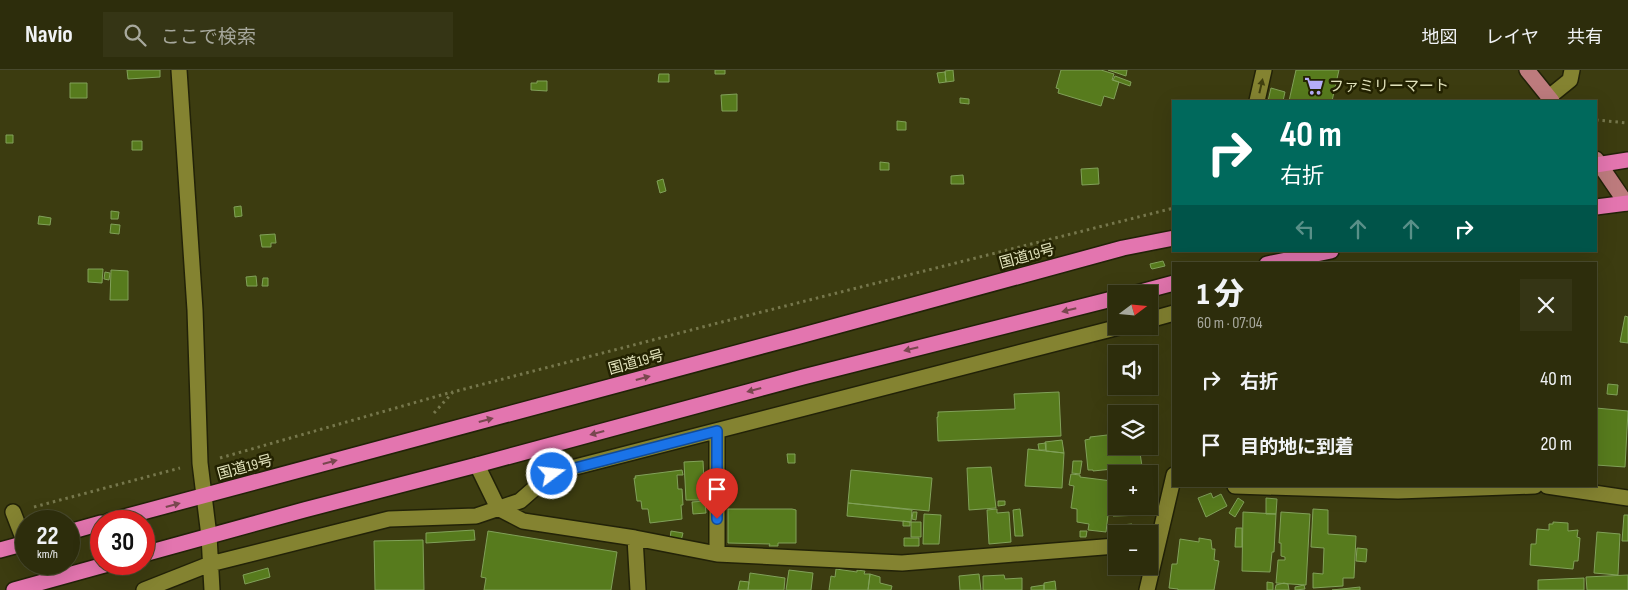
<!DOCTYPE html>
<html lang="ja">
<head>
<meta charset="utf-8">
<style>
	:root { --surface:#2d2d0c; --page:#353515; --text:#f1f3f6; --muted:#a7a89d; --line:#48492d }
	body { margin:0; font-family:"Sofia Sans Condensed","Noto Sans JP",sans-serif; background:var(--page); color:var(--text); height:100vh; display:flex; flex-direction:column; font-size:19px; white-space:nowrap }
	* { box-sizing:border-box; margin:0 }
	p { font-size:16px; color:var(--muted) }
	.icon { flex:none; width:28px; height:28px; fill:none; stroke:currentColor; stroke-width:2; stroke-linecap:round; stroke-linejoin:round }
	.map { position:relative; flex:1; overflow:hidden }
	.side { position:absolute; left:1172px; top:192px; width:425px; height:225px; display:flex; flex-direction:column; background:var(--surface); border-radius:0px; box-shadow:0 5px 20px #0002,0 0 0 1px var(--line) }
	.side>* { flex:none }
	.hud { position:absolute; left:1172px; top:30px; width:425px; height:152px; border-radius:0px; box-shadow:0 5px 20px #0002,0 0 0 1px var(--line); background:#00695c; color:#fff; overflow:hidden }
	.needle { width:32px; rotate:74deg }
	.tools { position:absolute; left:1108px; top:215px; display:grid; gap:10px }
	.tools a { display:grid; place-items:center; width:50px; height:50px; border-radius:0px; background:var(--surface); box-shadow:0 5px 20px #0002,0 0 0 1px var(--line); font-size:25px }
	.speed { position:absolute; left:15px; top:440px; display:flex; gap:10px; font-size:25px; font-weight:700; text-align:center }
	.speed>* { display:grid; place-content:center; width:65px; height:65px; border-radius:50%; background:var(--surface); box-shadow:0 5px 20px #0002,0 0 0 1px var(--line); line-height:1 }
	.speed small { font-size:12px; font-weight:400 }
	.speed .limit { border:8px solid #d22; background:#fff; color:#111 }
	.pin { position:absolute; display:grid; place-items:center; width:42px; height:42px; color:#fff; margin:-51px -21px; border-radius:50% 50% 50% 0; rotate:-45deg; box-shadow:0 0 5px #0007 }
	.pin .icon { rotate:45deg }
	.me { position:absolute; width:55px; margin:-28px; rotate:75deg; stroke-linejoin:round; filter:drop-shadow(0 0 4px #0008) }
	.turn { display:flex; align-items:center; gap:18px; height:105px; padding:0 25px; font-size:22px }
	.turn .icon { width:65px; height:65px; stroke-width:2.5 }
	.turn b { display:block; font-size:35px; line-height:42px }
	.lanes { display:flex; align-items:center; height:48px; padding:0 25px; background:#0003; justify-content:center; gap:25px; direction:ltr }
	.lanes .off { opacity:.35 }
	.round { display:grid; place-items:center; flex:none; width:52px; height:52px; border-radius:0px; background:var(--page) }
	.summary { display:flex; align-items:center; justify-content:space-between; height:85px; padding:0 25px }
	h1 { font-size:30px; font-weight:800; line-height:38px }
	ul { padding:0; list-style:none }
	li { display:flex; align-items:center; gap:15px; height:65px; padding:0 25px }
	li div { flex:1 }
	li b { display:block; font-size:19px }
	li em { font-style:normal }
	header { display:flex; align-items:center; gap:30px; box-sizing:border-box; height:70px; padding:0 25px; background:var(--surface); border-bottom:1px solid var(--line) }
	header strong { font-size:24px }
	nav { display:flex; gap:28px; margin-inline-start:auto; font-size:18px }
	.search { width:350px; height:45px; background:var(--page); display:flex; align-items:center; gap:12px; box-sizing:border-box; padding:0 18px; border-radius:0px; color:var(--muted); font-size:19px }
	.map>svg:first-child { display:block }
</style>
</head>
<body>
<header>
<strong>Navio</strong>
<div class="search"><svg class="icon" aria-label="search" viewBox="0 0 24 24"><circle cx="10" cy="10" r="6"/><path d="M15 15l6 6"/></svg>ここで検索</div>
<nav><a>地図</a><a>レイヤ</a><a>共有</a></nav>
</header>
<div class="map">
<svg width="1628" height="520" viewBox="0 0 1628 520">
	<rect width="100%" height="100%" fill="#3c3c10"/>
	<!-- building -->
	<path fill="#577b1d" stroke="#81a159" d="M127,0H160V7L128,9Z
		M715,0H725V4H715Z
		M953,0L954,11L946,12L945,1Z
		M1061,0H1101L1114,4L1112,10L1119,12L1114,29L1104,26L1101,36L1058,23L1059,19L1056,18Z
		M1108,0H1127L1126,6Z
		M1296,0H1339L1332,31H1289Z
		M945,2L946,12L939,13L937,3Z
		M659,4H669V12H658Z
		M1115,6L1131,12L1130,16L1113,10Z
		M537,11H547V21L531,20V13H537Z
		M70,13H87V28H70Z
		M1271,18L1285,22L1283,31H1268Z
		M737,24V41H722L721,25Z
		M960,28L969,29V34L960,33Z
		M897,51L906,52V60H897Z
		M6,65H13V73H6Z
		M132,71H142V80H132Z
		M880,92L889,93V100H880Z
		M1098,98L1099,114L1082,115L1081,99Z
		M963,105L964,114H951V106Z
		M663,109L666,121L660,123L657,111Z
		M241,136L242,146L235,147L234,137Z
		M111,141L119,142L118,149H111Z
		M39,146L51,148L50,155L38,154Z
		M111,154L120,155L119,164L110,163Z
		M275,164L276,173H271V177H262L260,165Z
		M1163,191L1165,196L1152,199L1151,198L1150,194Z
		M88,199H103L102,213L88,212Z
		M111,200L128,201V230H110Z
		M105,202L110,203L109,210L104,209Z
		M256,206L257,216H247L246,207Z
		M263,208H268V216H262Z
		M1625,246L1628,247V273L1620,272Z
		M1608,314L1618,315L1617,325L1607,324Z
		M1059,322L1061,366L938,371L937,347H938V342L1015,339L1014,324Z
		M1596,338L1628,341L1625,397L1596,395Z
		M1116,364V376H1136L1137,383H1140L1142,396L1093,401V400H1088L1085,370L1090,369V367Z
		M1062,370L1064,383L1046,381L1045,372Z
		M1046,373V380H1039L1038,374Z
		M1028,379L1064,383L1062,418L1025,416Z
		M787,384H795V393H788Z
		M703,391L705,430H686L684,392Z
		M1073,391H1082L1080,404L1072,403Z
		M991,397L996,438L969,440L967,398Z
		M682,400L683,405H677L678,419H682L683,435H681L682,449L650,453L648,439H642L641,431H637L634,408H636L635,406Z
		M851,400L932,408L929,441L848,433Z
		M1071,404L1080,405V407L1112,411L1106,462L1088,460L1089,454L1077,452V439L1071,438L1074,416L1069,415Z
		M1149,406H1150L1151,414H1154L1153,438L1147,439L1146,445L1113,446V418H1116V436H1149Z
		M1211,423L1213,428L1221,424L1227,436L1206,447L1198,428Z
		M1238,428L1244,432L1235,447L1229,443Z
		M1266,428L1277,429L1276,444H1266Z
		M705,431L706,443L693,444L692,432Z
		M998,431H1005V435L998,436Z
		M848,433L912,440L911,452L847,446Z
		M728,439H792L796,440V473H778V476H769L770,474L728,473Z
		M997,439V443L1009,442L1011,472L989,474L987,440Z
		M1020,439L1023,466H1015L1013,440Z
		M1313,439L1328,440V464L1356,466L1354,508H1343V516L1313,518V503L1323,504L1324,478L1311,477Z
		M913,442H917L916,450L912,449Z
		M1243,442L1276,444L1274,482H1272L1270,502L1242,501Z
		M1281,442L1310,444L1306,515L1276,513L1278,490H1285V487L1281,486V473H1279Z
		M924,444L941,445L939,474H923Z
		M1624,445H1628V471H1622Z
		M903,451L910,452V456H903Z
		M911,452H921V467H911Z
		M1553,452L1568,453V461L1578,460L1577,467L1580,468L1578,491H1574L1573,499L1530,495L1531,474H1536L1537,459L1549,460V454H1553Z
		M1132,454L1133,464H1122L1121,455Z
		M1145,455L1146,462L1135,463L1134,456Z
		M1236,458H1242V477H1235Z
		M474,460L475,470L426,473V463Z
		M488,461L617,482L611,520H484L486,508L481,507Z
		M671,461L683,463L681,471L670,469Z
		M1080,461H1087L1086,467H1080Z
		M1597,462L1620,464L1618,505L1594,503Z
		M904,468H919V476H904Z
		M1199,468L1211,470L1212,479H1215L1214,490L1219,491L1214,520H1178V519L1169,518L1172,494H1177L1180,469L1199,472Z
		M423,470L424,520H375L374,471Z
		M1357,478L1367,479L1366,492L1356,491Z
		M268,498L270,507L245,514L243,505Z
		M836,499L857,502V500L865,501L864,504H870L868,520H829L831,506L835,507Z
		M789,500L813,503L811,520H786Z
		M750,503L785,508L784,520H748Z
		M870,504L880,507V513L892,516L891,520H868Z
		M979,504L981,520H960L959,506Z
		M1004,505L1005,509L1022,508V520H983V506Z
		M1628,505V520H1587L1586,507Z
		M1584,508V520H1538V510Z
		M740,511L749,512L748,520H738Z
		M1055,511L1056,520H1044V513Z
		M1267,512L1273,513V520H1267Z
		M1284,513L1288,514L1289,520H1275L1276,515Z
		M1044,515V520H1031V517Z
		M1304,515L1305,519L1295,520V517Z
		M1360,517V520H1332Z"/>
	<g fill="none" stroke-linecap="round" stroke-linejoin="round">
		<!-- minor casing -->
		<g stroke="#222208" stroke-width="18">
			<path id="minor" d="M179,0L195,240L200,393L209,466L212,520
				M1549,27L1570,10L1572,0
				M1257,31L1264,0
				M1149,250L1174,243
				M717,361V484
				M477,395L498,438L523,451L635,468L717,484L902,493L1116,476
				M1235,416L1398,421L1535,416
				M1547,416L1628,428
				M13,442L25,473
				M635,468L638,520
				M144,520L210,494L389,449L476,446L520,431L552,403L1123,256
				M1147,520L1174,405"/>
		</g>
		<!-- major casing -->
		<g stroke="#222208" stroke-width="18">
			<path id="major" d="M1527,0L1552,31
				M1596,89L1626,133"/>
		</g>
		<!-- highway casing -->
		<g stroke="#222208" stroke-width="18">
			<path id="highway" d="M1596,95L1628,90
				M1596,137L1628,133
				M1267,194L1331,181
				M1133,224L1174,213
				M109,451L796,267L1123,178L1174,168
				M69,462L101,453
				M0,480L26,473
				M144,484L304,440L477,395L803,307L1116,228
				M14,520L108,494"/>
		</g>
		<!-- path -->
		<path stroke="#76774c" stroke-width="3" stroke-dasharray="2.5 4" stroke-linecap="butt" d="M1596,50L1628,53
			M434,343L453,322L718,253L1174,138
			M220,388L452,322
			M34,437L180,398"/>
		<!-- minor -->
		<use href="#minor" stroke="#848331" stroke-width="15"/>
		<!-- major -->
		<use href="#major" stroke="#bd7b7d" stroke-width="15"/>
		<!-- highway -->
		<use href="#highway" stroke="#e375af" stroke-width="15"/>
	</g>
	<!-- one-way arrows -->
	<defs><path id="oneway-solid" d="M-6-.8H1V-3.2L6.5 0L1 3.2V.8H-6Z" transform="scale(1.25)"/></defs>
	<use fill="#403f0f" href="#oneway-solid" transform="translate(1261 16) rotate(-77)"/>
	<g fill="#79474f">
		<use href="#oneway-solid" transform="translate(1069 240) rotate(166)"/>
		<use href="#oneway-solid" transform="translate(911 279) rotate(166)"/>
		<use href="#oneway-solid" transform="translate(643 308) rotate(-15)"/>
		<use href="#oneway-solid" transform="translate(754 320) rotate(165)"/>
		<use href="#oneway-solid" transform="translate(486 350) rotate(-15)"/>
		<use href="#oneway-solid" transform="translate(597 363) rotate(165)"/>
		<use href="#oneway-solid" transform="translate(330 392) rotate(-15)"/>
		<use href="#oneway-solid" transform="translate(173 435) rotate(-15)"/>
	</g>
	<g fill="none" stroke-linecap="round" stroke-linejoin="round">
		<!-- route casing -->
		<g stroke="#114b97" stroke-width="12">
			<path id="route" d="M552,404L717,361V449"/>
		</g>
		<!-- route -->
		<use href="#route" stroke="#1a73e8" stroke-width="9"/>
	</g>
	<!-- icons -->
	<defs>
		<g id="supermarket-bare" transform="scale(1.5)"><path d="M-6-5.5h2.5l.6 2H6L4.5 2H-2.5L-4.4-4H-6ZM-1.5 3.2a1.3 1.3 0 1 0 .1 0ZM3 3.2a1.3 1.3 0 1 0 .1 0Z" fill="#b5acf9" stroke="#232201" stroke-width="2.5" paint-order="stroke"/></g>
	</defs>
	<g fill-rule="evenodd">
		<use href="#supermarket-bare" x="1314" y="16"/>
	</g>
	<g text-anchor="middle" stroke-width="5" stroke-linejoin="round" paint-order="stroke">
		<!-- poi labels -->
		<g font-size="15" fill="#e1e2bb" stroke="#232201" text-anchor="start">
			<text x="1329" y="21">ファミリーマート</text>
		</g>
		<!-- street labels -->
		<g font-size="15" fill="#e1e2bb" stroke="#232201">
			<text transform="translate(1027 186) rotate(-15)" y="5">国道19号</text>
			<text transform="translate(636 292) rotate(-15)" y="5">国道19号</text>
			<text transform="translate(245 397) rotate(-15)" y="5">国道19号</text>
		</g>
	</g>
</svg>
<div class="tools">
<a><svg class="needle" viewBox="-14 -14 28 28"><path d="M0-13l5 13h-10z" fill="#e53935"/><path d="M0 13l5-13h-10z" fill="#a7a89d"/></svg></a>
<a><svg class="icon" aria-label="sound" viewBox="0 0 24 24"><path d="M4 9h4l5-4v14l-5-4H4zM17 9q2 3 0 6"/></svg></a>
<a><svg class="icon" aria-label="layers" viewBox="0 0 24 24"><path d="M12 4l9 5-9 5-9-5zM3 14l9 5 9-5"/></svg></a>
<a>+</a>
<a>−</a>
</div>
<div class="speed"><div>22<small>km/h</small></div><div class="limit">30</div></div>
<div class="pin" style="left:717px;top:449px;background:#d93025"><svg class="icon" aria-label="arrive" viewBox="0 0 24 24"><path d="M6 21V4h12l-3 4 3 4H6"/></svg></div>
<svg class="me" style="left:552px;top:404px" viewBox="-20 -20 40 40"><circle r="17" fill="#1a73e8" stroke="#fff" stroke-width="3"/><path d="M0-11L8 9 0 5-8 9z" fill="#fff"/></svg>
<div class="hud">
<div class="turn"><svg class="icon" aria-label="right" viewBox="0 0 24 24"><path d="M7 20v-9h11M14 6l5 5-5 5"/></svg><div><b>40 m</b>右折</div></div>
<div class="lanes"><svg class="icon off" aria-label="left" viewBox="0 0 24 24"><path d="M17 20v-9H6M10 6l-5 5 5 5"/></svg><svg class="icon off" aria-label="ahead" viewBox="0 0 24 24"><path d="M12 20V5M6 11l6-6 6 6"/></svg><svg class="icon off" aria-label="ahead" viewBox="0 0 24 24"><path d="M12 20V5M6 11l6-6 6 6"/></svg><svg class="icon" aria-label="right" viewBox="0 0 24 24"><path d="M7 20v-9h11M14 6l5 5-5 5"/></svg></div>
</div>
<section class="side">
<div class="summary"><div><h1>1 分</h1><p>60 m · 07:04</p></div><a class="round"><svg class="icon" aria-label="close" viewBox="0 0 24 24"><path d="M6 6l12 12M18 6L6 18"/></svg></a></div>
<ul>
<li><svg class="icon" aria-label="right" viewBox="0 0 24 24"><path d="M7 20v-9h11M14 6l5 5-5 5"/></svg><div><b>右折</b></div><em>40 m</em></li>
<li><svg class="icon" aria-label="arrive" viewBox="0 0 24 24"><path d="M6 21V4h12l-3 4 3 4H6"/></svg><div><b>目的地に到着</b></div><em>20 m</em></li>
</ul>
</section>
</div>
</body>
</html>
